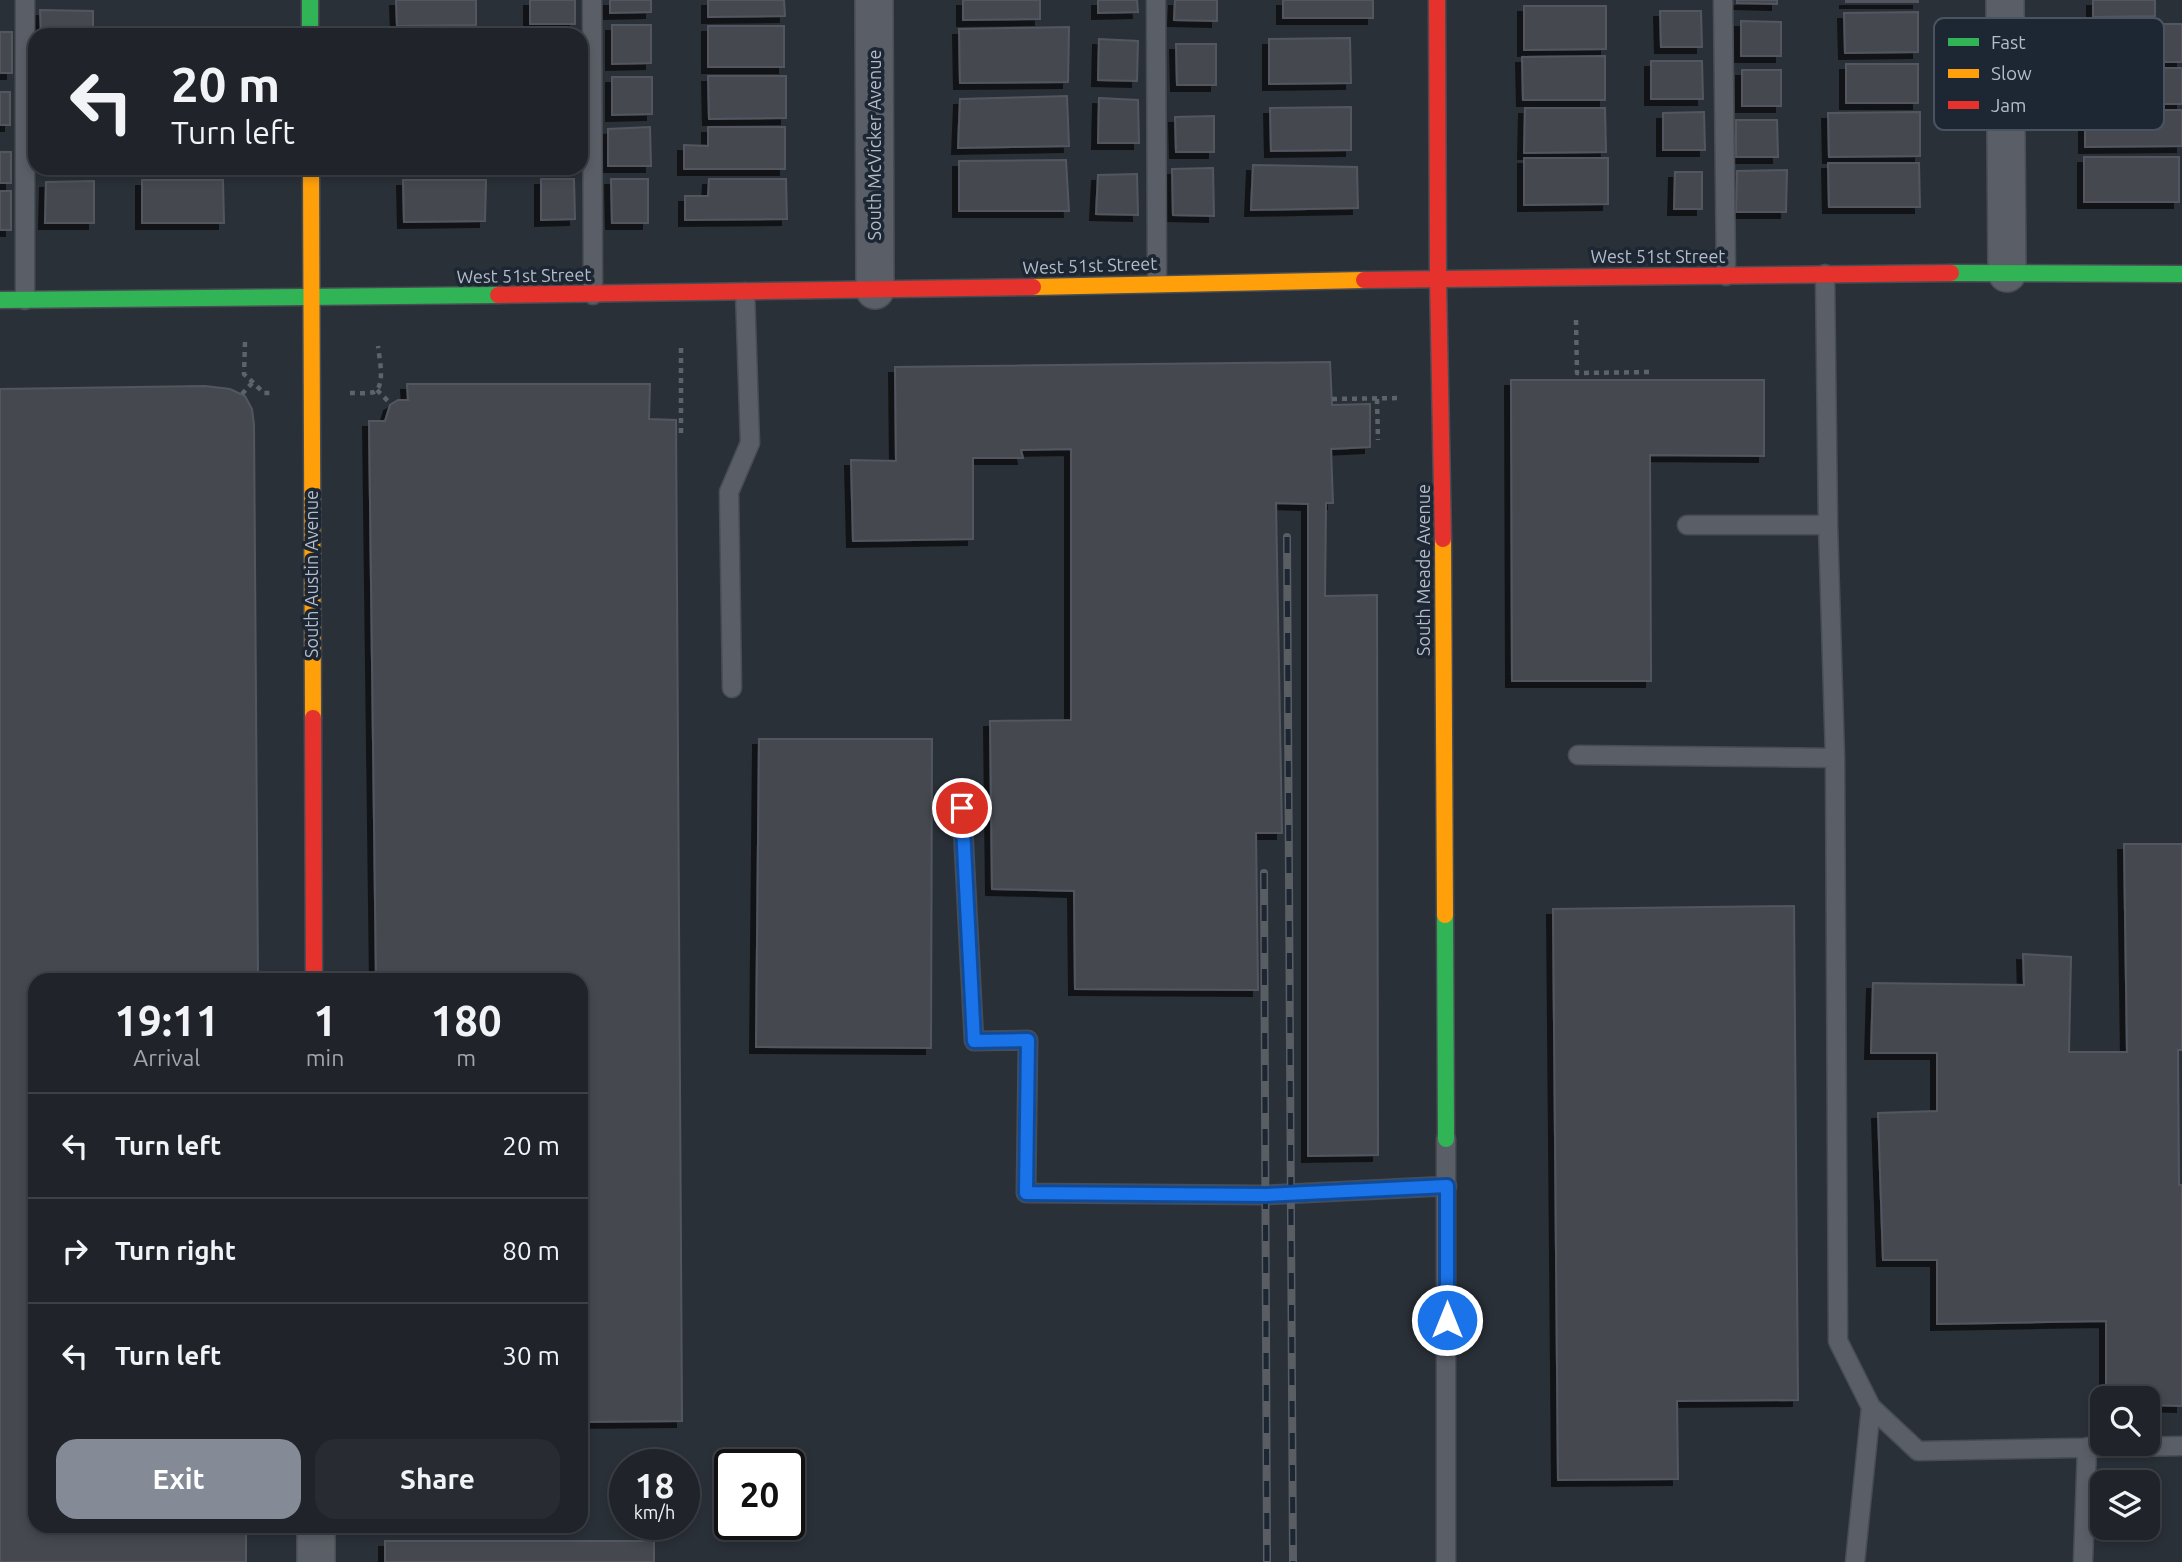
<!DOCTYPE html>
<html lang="en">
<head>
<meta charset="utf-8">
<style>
	:root { --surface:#20242a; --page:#282c32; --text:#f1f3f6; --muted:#a2a4a8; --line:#3d4147; --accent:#848b96 }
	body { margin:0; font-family:Ubuntu,sans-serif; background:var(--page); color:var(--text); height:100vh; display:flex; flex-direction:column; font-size:26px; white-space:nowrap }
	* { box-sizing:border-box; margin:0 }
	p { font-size:23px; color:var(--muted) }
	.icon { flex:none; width:38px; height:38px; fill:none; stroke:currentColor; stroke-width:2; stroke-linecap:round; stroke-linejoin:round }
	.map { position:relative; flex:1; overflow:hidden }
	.drawer { position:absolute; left:28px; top:973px; width:560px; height:560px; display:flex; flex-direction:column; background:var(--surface); border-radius:21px; box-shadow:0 4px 10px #0003,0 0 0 2px var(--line) }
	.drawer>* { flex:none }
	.guide { position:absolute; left:28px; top:28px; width:560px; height:147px; border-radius:21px; box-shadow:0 4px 10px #0003,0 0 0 2px var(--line); background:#20242a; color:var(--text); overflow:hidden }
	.fabs { position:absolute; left:2090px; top:1386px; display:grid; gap:14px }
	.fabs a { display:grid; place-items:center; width:70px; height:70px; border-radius:14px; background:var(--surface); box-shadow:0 4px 10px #0003,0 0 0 2px var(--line); font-size:35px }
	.speed { position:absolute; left:609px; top:1449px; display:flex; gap:14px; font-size:35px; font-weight:700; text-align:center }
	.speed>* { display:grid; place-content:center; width:91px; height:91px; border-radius:50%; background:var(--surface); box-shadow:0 4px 10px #0003,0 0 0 2px var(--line); line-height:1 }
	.speed small { font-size:18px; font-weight:400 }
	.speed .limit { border:4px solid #111; border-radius:10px; background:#fff; color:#111 }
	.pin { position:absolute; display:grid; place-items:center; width:60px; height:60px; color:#fff; margin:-30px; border:4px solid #fff; border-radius:50%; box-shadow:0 2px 7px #0007 }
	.me { position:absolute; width:77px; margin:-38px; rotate:0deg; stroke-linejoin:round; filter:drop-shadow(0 0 5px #0008) }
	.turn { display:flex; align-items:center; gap:24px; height:147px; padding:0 28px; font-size:32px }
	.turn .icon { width:91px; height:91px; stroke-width:2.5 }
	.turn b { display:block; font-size:49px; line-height:60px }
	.eta { display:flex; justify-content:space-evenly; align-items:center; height:119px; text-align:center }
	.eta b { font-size:42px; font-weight:700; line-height:49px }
	.button { display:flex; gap:14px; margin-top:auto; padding:14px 28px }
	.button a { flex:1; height:80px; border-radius:21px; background:var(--accent); color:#fff; font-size:28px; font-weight:700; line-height:80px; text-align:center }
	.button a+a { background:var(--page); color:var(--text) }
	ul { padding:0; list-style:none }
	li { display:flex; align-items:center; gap:21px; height:105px; padding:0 28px; border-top:2px solid var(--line) }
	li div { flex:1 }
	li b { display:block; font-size:26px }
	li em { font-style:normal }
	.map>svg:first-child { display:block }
</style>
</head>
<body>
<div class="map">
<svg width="2182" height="1562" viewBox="0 0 2182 1562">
	<defs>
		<filter id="shadow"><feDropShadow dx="-6" dy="6" stdDeviation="0" flood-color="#0009"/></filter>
	</defs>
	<rect width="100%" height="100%" fill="#2a3038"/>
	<!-- building -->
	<path fill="#444950" stroke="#52575f" stroke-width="2" filter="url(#shadow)" d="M396,0H476V25L397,26Z
		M530,0H575V24H530Z
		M610,0H651V12L610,13Z
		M708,0H784L785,16L708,17Z
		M963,0H1040V19L963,20Z
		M1098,0H1137L1138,12L1098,13Z
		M1175,0H1217V21L1174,20Z
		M1283,0H1373V18H1283Z
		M1737,0H1777V4L1737,3Z
		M1846,0H1918V2H1846Z
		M2093,0H2155V16L2093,17Z
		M1524,6H1606V49L1524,50Z
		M40,10L93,11V35H41Z
		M1660,11H1701L1702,47H1661Z
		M1918,12V52L1845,53L1844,13Z
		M1741,21L1781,22V56H1741Z
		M2085,24H2182V62H2084Z
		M612,25H651V63L612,64Z
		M708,26H784V67H708Z
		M1069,27L1068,82L960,83L959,29Z
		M0,32H12V73H0Z
		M403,33H485V35H403Z
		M1350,38L1351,83L1269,84V39Z
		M1099,39L1138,41L1137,81L1098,80Z
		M1176,44H1216V85H1177Z
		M1605,56V100H1523L1522,57Z
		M1651,61H1702L1703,99H1651Z
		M1846,64H1918V103H1846Z
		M2084,68H2182V104H2085Z
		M1742,70H1781V106H1742Z
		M708,76H786V118L709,119Z
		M612,77H652V114L612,115Z
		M0,92H10V125H0Z
		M1067,96L1069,146L958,148L960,99Z
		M1099,98L1138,100L1139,143H1098Z
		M1351,107V150L1271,151L1270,108Z
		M1525,108H1605L1606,152L1524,153Z
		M2085,110H2182V146L2085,147Z
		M1704,112L1705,150H1663V113Z
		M1920,112V156L1829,157L1828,113Z
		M1214,116V152H1176L1175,117Z
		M1736,120H1777L1778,157H1736Z
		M650,127L651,166H608V129Z
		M708,127H785V169H684V145L708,146Z
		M0,152H11V183H0Z
		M2084,157H2179V202H2084Z
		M1524,158H1608V204L1524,205Z
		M1066,160L1069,211H959V161Z
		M1828,163H1919L1920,207H1829Z
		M1253,165L1357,167L1358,208L1251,210Z
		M1213,168L1214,216L1173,215L1172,169Z
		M1787,170L1786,212H1736L1737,171Z
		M1675,172H1702V209H1674Z
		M1137,174L1138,215L1096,214L1098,175Z
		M541,179H574L575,219L541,220Z
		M611,179H648V223H612Z
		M709,179H786L787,219L685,220V196H708Z
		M142,180H223L224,223H142Z
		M403,180H486L485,221L404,222Z
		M94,181V223H45L46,182Z
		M0,191H11V230H0Z
		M1330,362L1332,405L1370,404V447L1331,449L1333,503H1326L1325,596L1377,595L1378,1155L1308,1156V504L1276,503L1282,833H1256L1258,990L1075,989L1074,891L992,889L990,721L1071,720V449L1021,450L1023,458H973V539L853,541L851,460L896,461L895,367Z
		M1511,380H1764V456L1650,455L1651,681H1512Z
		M407,384H650L649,419L676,420L682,1421L581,1422V980H376L369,421H385L390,405L398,400H408Z
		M205,386L230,389L245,396L252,409L254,425L258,980H35V1526H246V1562H0V389Z
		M759,739H932L931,1048L756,1047Z
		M2124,844H2182V1050H2178L2179,1185H2182V1406L2147,1405V1398H2106V1321L1937,1324V1260H1883L1878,1113L1937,1111V1053H1871L1873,983L2024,985L2023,954L2071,957L2069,1052H2127Z
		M1794,906L1798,1400L1677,1401L1678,1479L1558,1480L1553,909Z
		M385,1541H654V1562H385Z"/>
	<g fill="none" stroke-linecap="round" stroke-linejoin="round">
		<!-- lane casing -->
		<g stroke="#484c53" stroke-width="21">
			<path id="lane" d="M25,0V300
				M592,0L593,295
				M1156,0L1157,283
				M1723,0L1726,276
				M1687,525H1828L1825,274
				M1828,525L1835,758L1838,1341L1871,1407L1918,1451L2182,1446
				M732,688L729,492L750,443L745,292
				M1578,755L1835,758
				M962,809L974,1041L1028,1040L1026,1193L1266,1195L1447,1186
				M1446,1562V1139
				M1855,1562L1871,1407
				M2083,1562L2087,1447"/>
		</g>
		<!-- street casing -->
		<g stroke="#484c53" stroke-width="40">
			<path id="street" d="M874,0L875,290
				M2005,0L2007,273
				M316,1526V1562"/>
		</g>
		<!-- fast casing -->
		<g stroke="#484c53" stroke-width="19">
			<path id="fast" d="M310,0V35
				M1951,273L2182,274
				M0,300L498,295
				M1445,915L1446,1139"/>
		</g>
		<!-- slow casing -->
		<g stroke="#484c53" stroke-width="19">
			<path id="slow" d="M311,168L313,718
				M1033,287L1364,280
				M1443,539L1445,915"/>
		</g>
		<!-- jam casing -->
		<g stroke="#484c53" stroke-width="19">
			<path id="jam" d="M1437,0L1438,279L1443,539
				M1364,280L1951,273
				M498,295L1033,287
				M313,718L314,980"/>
		</g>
		<!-- path -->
		<path stroke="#5d636a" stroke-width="4.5" stroke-dasharray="5 5" stroke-linecap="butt" d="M1576,320L1577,373L1653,372
			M245,342L244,374L264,393H274
			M377,390L388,401
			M350,393C357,393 368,394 374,392C386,386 379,357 378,346
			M242,394L253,382
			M1332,399L1402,398
			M1377,399L1378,440
			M681,433V343"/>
		<!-- lane -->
		<use href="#lane" stroke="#5a5e66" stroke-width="18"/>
		<!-- street -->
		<use href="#street" stroke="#5a5e66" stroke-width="37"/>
		<!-- fast -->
		<use href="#fast" stroke="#30b455" stroke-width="16"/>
		<!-- slow -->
		<use href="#slow" stroke="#ff9f0a" stroke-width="16"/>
		<!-- jam -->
		<use href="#jam" stroke="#e5322d" stroke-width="16"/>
		<!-- rail casing -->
		<g stroke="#595d64" stroke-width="8">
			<path id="rail" d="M1287,537L1293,1562
				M1264,873L1267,1562"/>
		</g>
		<!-- rail -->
		<use href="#rail" stroke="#1d2633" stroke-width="5" stroke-dasharray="16" stroke-linecap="butt"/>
	</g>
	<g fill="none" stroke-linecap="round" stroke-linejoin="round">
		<!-- route casing -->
		<g stroke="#114b97" stroke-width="18">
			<path id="route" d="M962,808L974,1041L1028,1040L1026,1193L1266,1195L1447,1186V1320"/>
		</g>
		<!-- route -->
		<use href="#route" stroke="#1a73e8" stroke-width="12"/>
	</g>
	<g text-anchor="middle" stroke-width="7" stroke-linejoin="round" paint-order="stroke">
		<!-- street labels -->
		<g font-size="18" fill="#b4bcc9" stroke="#1d2633">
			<text transform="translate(875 145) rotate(-90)" y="6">South McVicker Avenue</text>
			<text x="1658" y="263">West 51st Street</text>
			<text transform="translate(1090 266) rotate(-2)" y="6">West 51st Street</text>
			<text transform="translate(524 276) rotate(-1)" y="6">West 51st Street</text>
			<text transform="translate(1424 570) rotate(-90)" y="6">South Meade Avenue</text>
			<text transform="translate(312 574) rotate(-90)" y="6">South Austin Avenue</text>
		</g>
	</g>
	<!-- legend -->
	<rect x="1934" y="18" width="230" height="112" rx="10" fill="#1d2633" stroke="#4a5360" stroke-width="2"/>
	<rect x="1948" y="38" width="31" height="8" fill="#30b455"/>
	<rect x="1948" y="69" width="31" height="9" fill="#ff9f0a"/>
	<rect x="1948" y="101" width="31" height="8" fill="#e5322d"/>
	<g font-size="19" fill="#b4bcc9">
		<text x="1991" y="49">Fast</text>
		<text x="1991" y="80">Slow</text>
		<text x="1991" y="112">Jam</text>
	</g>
</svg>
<div class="fabs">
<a><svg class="icon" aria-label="search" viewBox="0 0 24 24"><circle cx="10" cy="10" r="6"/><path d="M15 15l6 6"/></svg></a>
<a><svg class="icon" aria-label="layers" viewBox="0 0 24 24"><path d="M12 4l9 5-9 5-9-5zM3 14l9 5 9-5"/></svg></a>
</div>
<div class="speed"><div>18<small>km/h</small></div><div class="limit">20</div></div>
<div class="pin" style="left:962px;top:808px;background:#d93025"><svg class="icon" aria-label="arrive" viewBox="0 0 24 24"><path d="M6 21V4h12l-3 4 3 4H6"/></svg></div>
<svg class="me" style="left:1447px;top:1320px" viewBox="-20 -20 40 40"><circle r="17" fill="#1a73e8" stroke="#fff" stroke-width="3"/><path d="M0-11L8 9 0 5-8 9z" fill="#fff"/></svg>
<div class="guide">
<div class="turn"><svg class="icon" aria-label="left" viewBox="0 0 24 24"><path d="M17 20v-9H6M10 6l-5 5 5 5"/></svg><div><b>20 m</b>Turn left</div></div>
</div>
<section class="drawer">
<div class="eta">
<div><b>19:11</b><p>Arrival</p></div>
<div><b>1</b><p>min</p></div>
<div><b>180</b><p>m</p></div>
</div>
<ul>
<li><svg class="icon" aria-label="left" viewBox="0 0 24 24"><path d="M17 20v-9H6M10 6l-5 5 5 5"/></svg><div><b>Turn left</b></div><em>20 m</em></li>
<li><svg class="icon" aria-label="right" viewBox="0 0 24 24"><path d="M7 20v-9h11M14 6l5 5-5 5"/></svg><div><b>Turn right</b></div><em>80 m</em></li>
<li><svg class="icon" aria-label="left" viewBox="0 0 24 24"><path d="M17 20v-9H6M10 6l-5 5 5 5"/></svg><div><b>Turn left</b></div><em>30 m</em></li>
</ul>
<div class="button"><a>Exit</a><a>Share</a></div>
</section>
</div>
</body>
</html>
